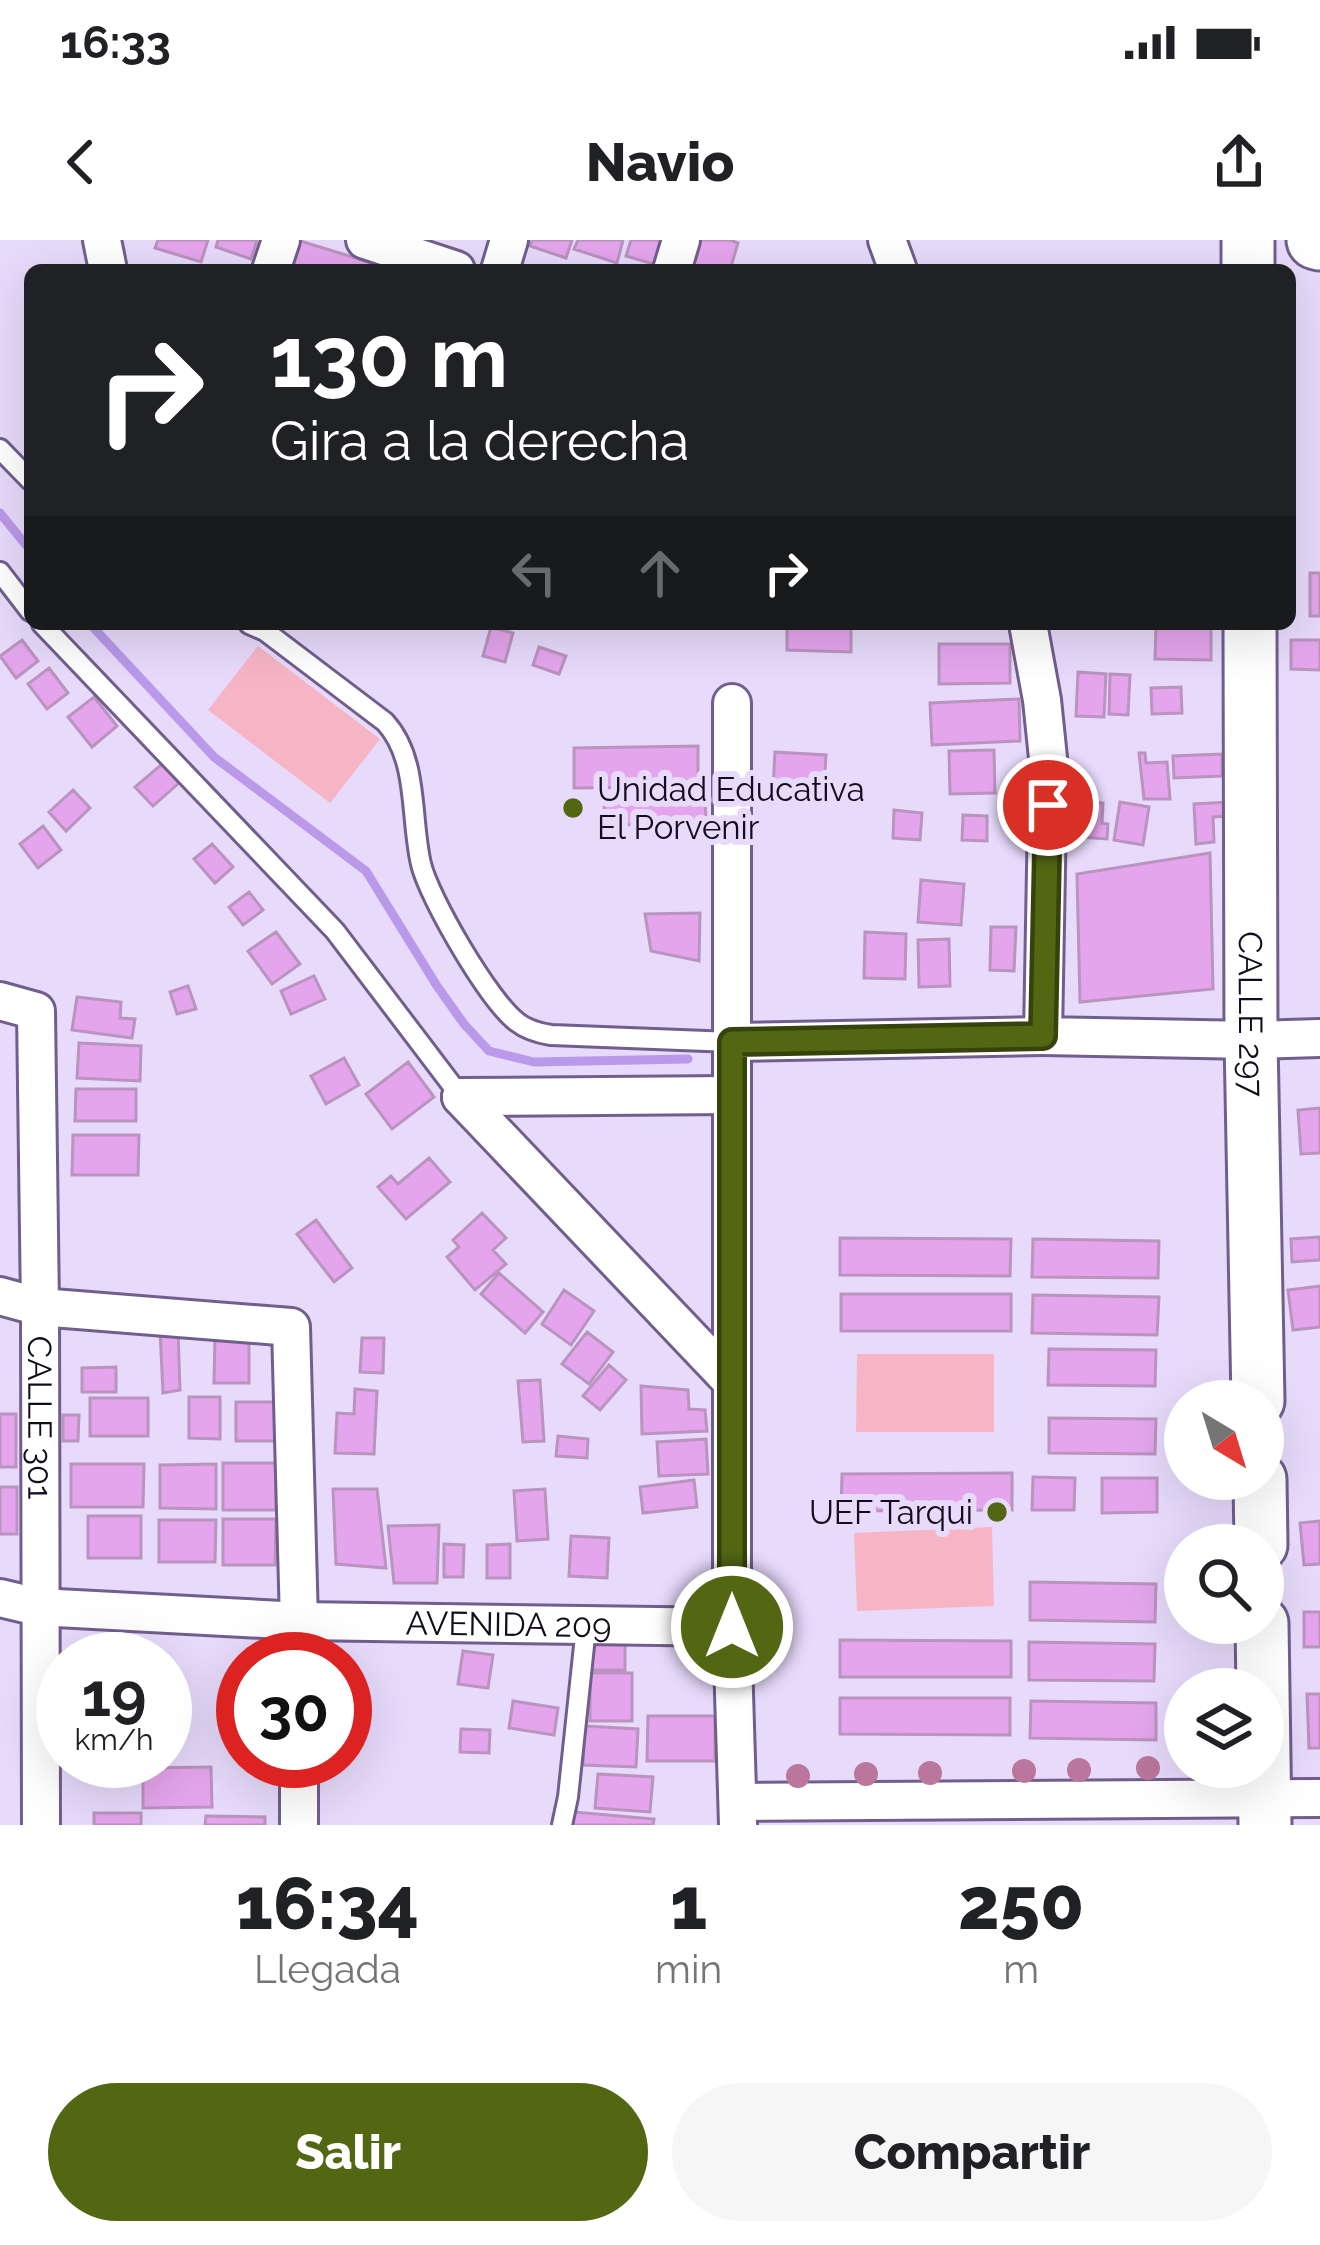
<!DOCTYPE html>
<html lang="es">
<head>
<meta charset="utf-8">
<style>
	:root { --surface:#fff; --page:#f6f6f6; --text:#202124; --muted:#757577; --accent:#536713 }
	body { margin:0; font-family:Raleway,sans-serif; background:var(--page); color:var(--text); height:100vh; display:flex; flex-direction:column; font-size:45px; white-space:nowrap }
	* { box-sizing:border-box; margin:0 }
	p { font-size:39px; color:var(--muted) }
	.icon { flex:none; width:66px; height:66px; fill:none; stroke:currentColor; stroke-width:2; stroke-linecap:round; stroke-linejoin:round }
	.map { position:relative; height:1585px; overflow:hidden }
	.sheet { display:flex; flex-direction:column; background:var(--surface); flex:1 }
	.sheet>* { flex:none }
	.hud { position:absolute; left:24px; top:24px; width:1272px; height:366px; border-radius:18px; box-shadow:0 12px 48px #0002; background:#202124; color:#fff; overflow:hidden }
	.needle { width:78px; rotate:142deg }
	.fabs { position:absolute; left:1164px; top:1140px; display:grid; gap:24px }
	.fabs a { display:grid; place-items:center; width:120px; height:120px; border-radius:50%; background:var(--surface); box-shadow:0 12px 48px #0002; font-size:60px }
	.speed { position:absolute; left:36px; top:1392px; display:flex; gap:24px; font-size:60px; font-weight:700; text-align:center }
	.speed>* { display:grid; place-content:center; width:156px; height:156px; border-radius:50%; background:var(--surface); box-shadow:0 12px 48px #0002; line-height:1 }
	.speed small { font-size:30px; font-weight:400 }
	.speed .limit { border:18px solid #d22; background:#fff; color:#111 }
	.pin { position:absolute; display:grid; place-items:center; width:102px; height:102px; color:#fff; margin:-51px; border:6px solid #fff; border-radius:50%; box-shadow:0 3px 12px #0007 }
	.me { position:absolute; width:132px; margin:-66px; rotate:0deg; stroke-linejoin:round; filter:drop-shadow(0 0 9px #0008) }
	.turn { display:flex; align-items:center; gap:42px; height:252px; padding:0 48px; font-size:54px }
	.turn .icon { width:156px; height:156px; stroke-width:2.5 }
	.turn b { display:block; font-size:84px; line-height:102px }
	.lanes { display:flex; align-items:center; height:114px; padding:0 48px; background:#0003; justify-content:center; gap:60px; direction:ltr }
	.lanes .off { opacity:.35 }
	.eta { display:flex; justify-content:space-evenly; align-items:center; height:204px; text-align:center }
	.eta b { font-size:72px; font-weight:800; line-height:84px }
	.cta { display:flex; gap:24px; margin-top:auto; padding:24px 48px }
	.cta a { flex:1; height:138px; border-radius:72px; background:var(--accent); color:#fff; font-size:48px; font-weight:800; line-height:138px; text-align:center }
	.cta a+a { background:var(--page); color:var(--text) }
	.status { display:flex; justify-content:space-between; align-items:center; height:84px; padding:0 60px; background:var(--surface); direction:ltr }
	.status svg { height:33px; fill:currentColor }
	header { display:flex; justify-content:space-between; align-items:center; height:156px; padding:0 48px; background:var(--surface); font-size:54px; font-weight:800 }
	.map>svg:first-child { display:block }
</style>
</head>
<body>
<div class="status"><b>16:33</b><svg viewBox="0 0 49 12"><path d="M0 12V9h3v3zM5 12V6h3v6zM10 12V3h3v9zM15 12V0h3v12zM26 1h20v11H26zM47 4h2v5h-2z"/></svg></div>
<header><svg class="icon" aria-label="back" viewBox="0 0 24 24"><path d="M15 5l-7 7 7 7"/></svg>Navio<svg class="icon" aria-label="share" viewBox="0 0 24 24"><path d="M12 15V3M7 8l5-5 5 5M5 13v7h14v-7"/></svg></header>
<div class="map">
<svg width="1320" height="1585" viewBox="0 0 1320 1585">
	<rect width="100%" height="100%" fill="#e7dafb"/>
	<!-- green -->
	<path fill="#f6b5c5" d="M258,406L380,499L330,563L208,470Z
		M857,1114H994V1192H856Z
		M992,1287L994,1366L857,1371L854,1293Z"/>
	<g fill="none" stroke-linecap="round" stroke-linejoin="round">
		<!-- stream -->
		<path stroke="#ba98ea" stroke-width="9" d="M0,273L30,310
			M90,384L214,517L366,631L437,746L464,784L489,811L534,822L688,819"/>
	</g>
	<!-- building -->
	<path fill="#e4a5ec" stroke="#ba93bf" stroke-width="3" d="M158,0H208L201,22L155,8Z
		M218,0H257L251,19L216,7Z
		M297,0L369,22L367,30H279Z
		M532,0H572L566,18L530,6Z
		M578,0H623L617,23L574,9Z
		M631,0H672L663,27L626,16Z
		M700,0H730L738,3L730,30H690Z
		M1310,333H1320V376H1310Z
		M787,384H851V412L787,410Z
		M1156,386L1211,387V420L1155,419Z
		M491,387L513,393L505,422L483,416Z
		M22,400L38,421L16,438L0,416Z
		M1291,400H1320V430L1291,429Z
		M939,404H1010V443L939,444Z
		M539,407L566,416L559,434L533,425Z
		M49,428L68,453L47,469L28,444Z
		M1078,432L1106,434L1104,477L1076,476Z
		M1110,434L1130,435L1128,475L1109,474Z
		M1181,447L1182,473L1152,474L1151,448Z
		M94,457L117,486L92,507L68,477Z
		M1019,459L1020,501L932,505L930,463Z
		M698,506V547L574,548V508Z
		M994,510L995,553L950,554L949,511Z
		M775,512L826,515L824,551L773,547Z
		M1139,513H1145L1146,523L1167,522L1170,559H1144Z
		M1222,514V536L1174,538L1173,516Z
		M162,524L179,543L153,566L135,547Z
		M73,550L90,568L66,591L49,572Z
		M705,553L706,581L605,586L604,558Z
		M1082,562L1103,563L1102,583L1108,584L1107,599L1079,597Z
		M1120,562L1149,567L1143,605L1114,600Z
		M1230,562L1231,576L1213,577L1214,602L1196,604L1194,564Z
		M894,570L922,573L920,600L893,598Z
		M963,575L987,576V601L962,600Z
		M43,586L61,610L38,628L20,604Z
		M212,604L233,627L215,643L194,619Z
		M1210,613L1213,749L1080,762L1077,634Z
		M921,640L964,644L961,685L918,682Z
		M249,652L263,670L243,685L229,667Z
		M700,673L699,721L651,711L645,674Z
		M991,687H1016L1014,731L990,730Z
		M276,692L300,724L272,744L248,711Z
		M865,692L906,694L905,739L864,738Z
		M949,699L950,746L919,747L918,700Z
		M314,736L325,759L291,774L281,751Z
		M188,746L196,769L177,774L170,752Z
		M77,757L121,762L120,778L135,779L132,798L72,790Z
		M79,803L141,806L140,841L77,838Z
		M344,818L359,845L326,864L311,836Z
		M408,822L434,857L392,889L366,854Z
		M76,849H136V881H75Z
		M1320,868V913L1301,914L1298,870Z
		M73,895H139L138,935H72Z
		M429,918L450,942L406,979L378,947L391,936L398,944Z
		M482,973L506,998L493,1010L506,1024L475,1050L447,1017L459,1007L453,1000Z
		M316,980L352,1028L334,1042L297,994Z
		M1320,997V1020L1292,1022L1291,999Z
		M840,998L1011,999L1010,1036L840,1035Z
		M1033,999L1159,1001L1158,1038L1032,1037Z
		M499,1033L543,1072L525,1093L481,1054Z
		M1320,1046V1087L1293,1090L1288,1050Z
		M564,1050L594,1071L571,1105L542,1084Z
		M841,1054H1011V1091H841Z
		M1033,1055L1159,1057L1157,1095L1032,1093Z
		M178,1089L180,1150L163,1153L160,1090Z
		M587,1092L613,1112L589,1144L562,1124Z
		M215,1097H249V1143H214Z
		M362,1098H384L383,1133L360,1132Z
		M1049,1109L1156,1110L1155,1146L1048,1145Z
		M609,1125L626,1140L600,1170L583,1156Z
		M116,1127V1152H82V1128Z
		M540,1140L544,1201L523,1202L518,1141Z
		M641,1146L688,1150L689,1169L705,1170L707,1191L642,1194Z
		M355,1149L377,1151L374,1214L335,1213L337,1173L354,1174Z
		M189,1157H220V1199L189,1198Z
		M90,1158H148V1196H90Z
		M236,1162H279V1201H236Z
		M0,1174H16V1227H0Z
		M63,1175H79L78,1201H63Z
		M1049,1178L1156,1179L1155,1214L1049,1213Z
		M558,1196L588,1199L587,1218L556,1216Z
		M706,1199L708,1234L659,1236L657,1202Z
		M223,1223H276V1270H223Z
		M71,1224H144L143,1267H71Z
		M216,1224V1269L160,1268V1225Z
		M1012,1233V1270L841,1271L842,1234Z
		M1033,1237L1075,1238L1074,1270H1032Z
		M1102,1238H1157V1272L1102,1273Z
		M694,1240L697,1267L643,1273L640,1247Z
		M0,1247H17V1294H0Z
		M333,1249H377L386,1328L336,1324Z
		M545,1249L548,1299L517,1301L514,1251Z
		M88,1276H141V1318H88Z
		M223,1279H276L275,1325H223Z
		M159,1280H216L215,1322H159Z
		M1320,1281V1324L1304,1325L1300,1283Z
		M439,1285L437,1343H394L388,1286Z
		M571,1296L609,1298L607,1338L569,1336Z
		M444,1304L464,1305L463,1337H444Z
		M510,1304V1338H487V1305Z
		M1030,1342L1156,1344L1155,1382L1030,1380Z
		M1304,1372H1320V1407H1304Z
		M598,1392L625,1393V1430H590Z
		M840,1400L1011,1401V1437H840Z
		M1029,1402L1155,1404L1154,1441L1029,1440Z
		M687,1405L707,1406V1426L687,1425Z
		M463,1411L493,1415L488,1448L458,1444Z
		M590,1433H632V1481H590Z
		M1307,1454H1320V1508H1309Z
		M840,1458H1010V1495L840,1494Z
		M513,1461L558,1468L554,1495L509,1488Z
		M1031,1461L1156,1463V1500L1030,1498Z
		M648,1476H715V1521H647Z
		M585,1486L638,1489L636,1527L583,1525Z
		M461,1489L490,1490L489,1513L460,1512Z
		M211,1527L212,1567L143,1568V1528Z
		M598,1534L653,1537L650,1572L595,1568Z
		M574,1572L654,1579L653,1585H573Z
		M94,1573H141V1585H94Z
		M206,1576L265,1577V1585H205Z"/>
	<g fill="none" stroke-linecap="round" stroke-linejoin="round">
		<!-- lane casing -->
		<g stroke="#715e8d" stroke-width="24">
			<path id="lane" d="M0,209L30,240
				M0,332L30,371
				M42,384L335,691L461,857
				M249,384L265,391L385,482C419,519 410,577 421,624C429,658 489,761 517,782C527,790 537,793 551,795L732,802
				M562,1585L568,1557L586,1387"/>
		</g>
		<!-- street casing -->
		<g stroke="#715e8d" stroke-width="42">
			<g id="street">
				<path d="M102,0L108,30"/>
				<path d="M365,0L456,30"/>
				<path d="M887,0L898,30"/>
				<path d="M271,30L281,0"/>
				<path d="M500,30L509,0"/>
				<path d="M672,30L681,0"/>
				<path d="M1028,384L1042,460L1048,518L1043,796L1251,800L1320,798"/>
				<path d="M732,463V1387L738,1585"/>
				<path id="s1" d="M0,761L36,771L40,1067L41,1585"/>
				<path d="M732,802L1043,796"/>
				<path d="M461,857L732,1142"/>
				<path d="M461,857L731,855"/>
				<path d="M0,1056L40,1067L291,1087L300,1419"/>
				<path id="s2" d="M0,1358L38,1367L300,1381L732,1387"/>
				<path d="M739,1562L1320,1558"/>
				<path d="M299,1585V1521"/>
			</g>
		</g>
		<!-- secondary casing -->
		<g stroke="#715e8d" stroke-width="57">
			<g id="secondary">
				<path d="M1248,0V30"/>
				<path id="s3" d="M1250,384L1251,800L1258,1161"/>
				<path d="M1260,1239L1261,1305"/>
				<path d="M1262,1383L1265,1585"/>
			</g>
		</g>
		<!-- primary casing -->
		<g stroke="#715e8d" stroke-width="63">
			<path id="primary" d="M1316,0L1320,1"/>
		</g>
		<!-- lane -->
		<use href="#lane" stroke="#fff" stroke-width="18"/>
		<!-- street -->
		<use href="#street" stroke="#fff" stroke-width="36"/>
		<!-- secondary -->
		<use href="#secondary" stroke="#fff" stroke-width="51"/>
		<!-- primary -->
		<use href="#primary" stroke="#fff" stroke-width="57"/>
	</g>
	<!-- trees -->
	<g fill="#ba769c">
		<circle cx="1148" cy="1528" r="12"/>
		<circle cx="1079" cy="1530" r="12"/>
		<circle cx="1024" cy="1531" r="12"/>
		<circle cx="930" cy="1533" r="12"/>
		<circle cx="866" cy="1534" r="12"/>
		<circle cx="798" cy="1536" r="12"/>
	</g>
	<g fill="none" stroke-linecap="round" stroke-linejoin="round">
		<!-- route casing -->
		<g stroke="#36430c" stroke-width="30">
			<path id="route" d="M732,1387V802L1043,796L1048,565"/>
		</g>
		<!-- route -->
		<use href="#route" stroke="#536713" stroke-width="21"/>
	</g>
	<!-- markers -->
	<g fill="#536713" stroke="#e7dafb" stroke-width="4.5">
		<circle cx="573" cy="568" r="12"/>
		<circle cx="997" cy="1272" r="12"/>
	</g>
	<g text-anchor="middle" stroke-width="12" stroke-linejoin="round" paint-order="stroke">
		<!-- poi labels -->
		<g font-size="33" fill="#130b1e" stroke="#e7dafb" text-anchor="start">
			<text x="597" y="561">Unidad Educativa<tspan x="597" dy="38">El Porvenir</tspan></text>
			<text x="973" y="1284" text-anchor="end">UEF Tarqui</text>
		</g>
		<!-- street labels -->
		<g font-size="33" fill="#130b1e" stroke="#e7dafb">
			<text dy="12" stroke="none"><textPath href="#s3" startOffset="390">CALLE 297</textPath></text>
			<text dy="12" stroke="none"><textPath href="#s1" startOffset="444">CALLE 301</textPath></text>
			<text dy="12" stroke="none"><textPath href="#s2" startOffset="510">AVENIDA 209</textPath></text>
		</g>
	</g>
</svg>
<div class="fabs">
<a><svg class="needle" viewBox="-14 -14 28 28"><path d="M0-13l5 13h-10z" fill="#e53935"/><path d="M0 13l5-13h-10z" fill="#757577"/></svg></a>
<a><svg class="icon" aria-label="search" viewBox="0 0 24 24"><circle cx="10" cy="10" r="6"/><path d="M15 15l6 6"/></svg></a>
<a><svg class="icon" aria-label="layers" viewBox="0 0 24 24"><path d="M12 4l9 5-9 5-9-5zM3 14l9 5 9-5"/></svg></a>
</div>
<div class="speed"><div>19<small>km/h</small></div><div class="limit">30</div></div>
<div class="pin" style="left:1048px;top:565px;background:#d93025"><svg class="icon" aria-label="arrive" viewBox="0 0 24 24"><path d="M6 21V4h12l-3 4 3 4H6"/></svg></div>
<svg class="me" style="left:732px;top:1387px" viewBox="-20 -20 40 40"><circle r="17" fill="#536713" stroke="#fff" stroke-width="3"/><path d="M0-11L8 9 0 5-8 9z" fill="#fff"/></svg>
<div class="hud">
<div class="turn"><svg class="icon" aria-label="right" viewBox="0 0 24 24"><path d="M7 20v-9h11M14 6l5 5-5 5"/></svg><div><b>130 m</b>Gira a la derecha</div></div>
<div class="lanes"><svg class="icon off" aria-label="left" viewBox="0 0 24 24"><path d="M17 20v-9H6M10 6l-5 5 5 5"/></svg><svg class="icon off" aria-label="ahead" viewBox="0 0 24 24"><path d="M12 20V5M6 11l6-6 6 6"/></svg><svg class="icon" aria-label="right" viewBox="0 0 24 24"><path d="M7 20v-9h11M14 6l5 5-5 5"/></svg></div>
</div>
</div>
<section class="sheet">
<div class="eta">
<div><b>16:34</b><p>Llegada</p></div>
<div><b>1</b><p>min</p></div>
<div><b>250</b><p>m</p></div>
</div>
<div class="cta"><a>Salir</a><a>Compartir</a></div>
</section>
</body>
</html>
